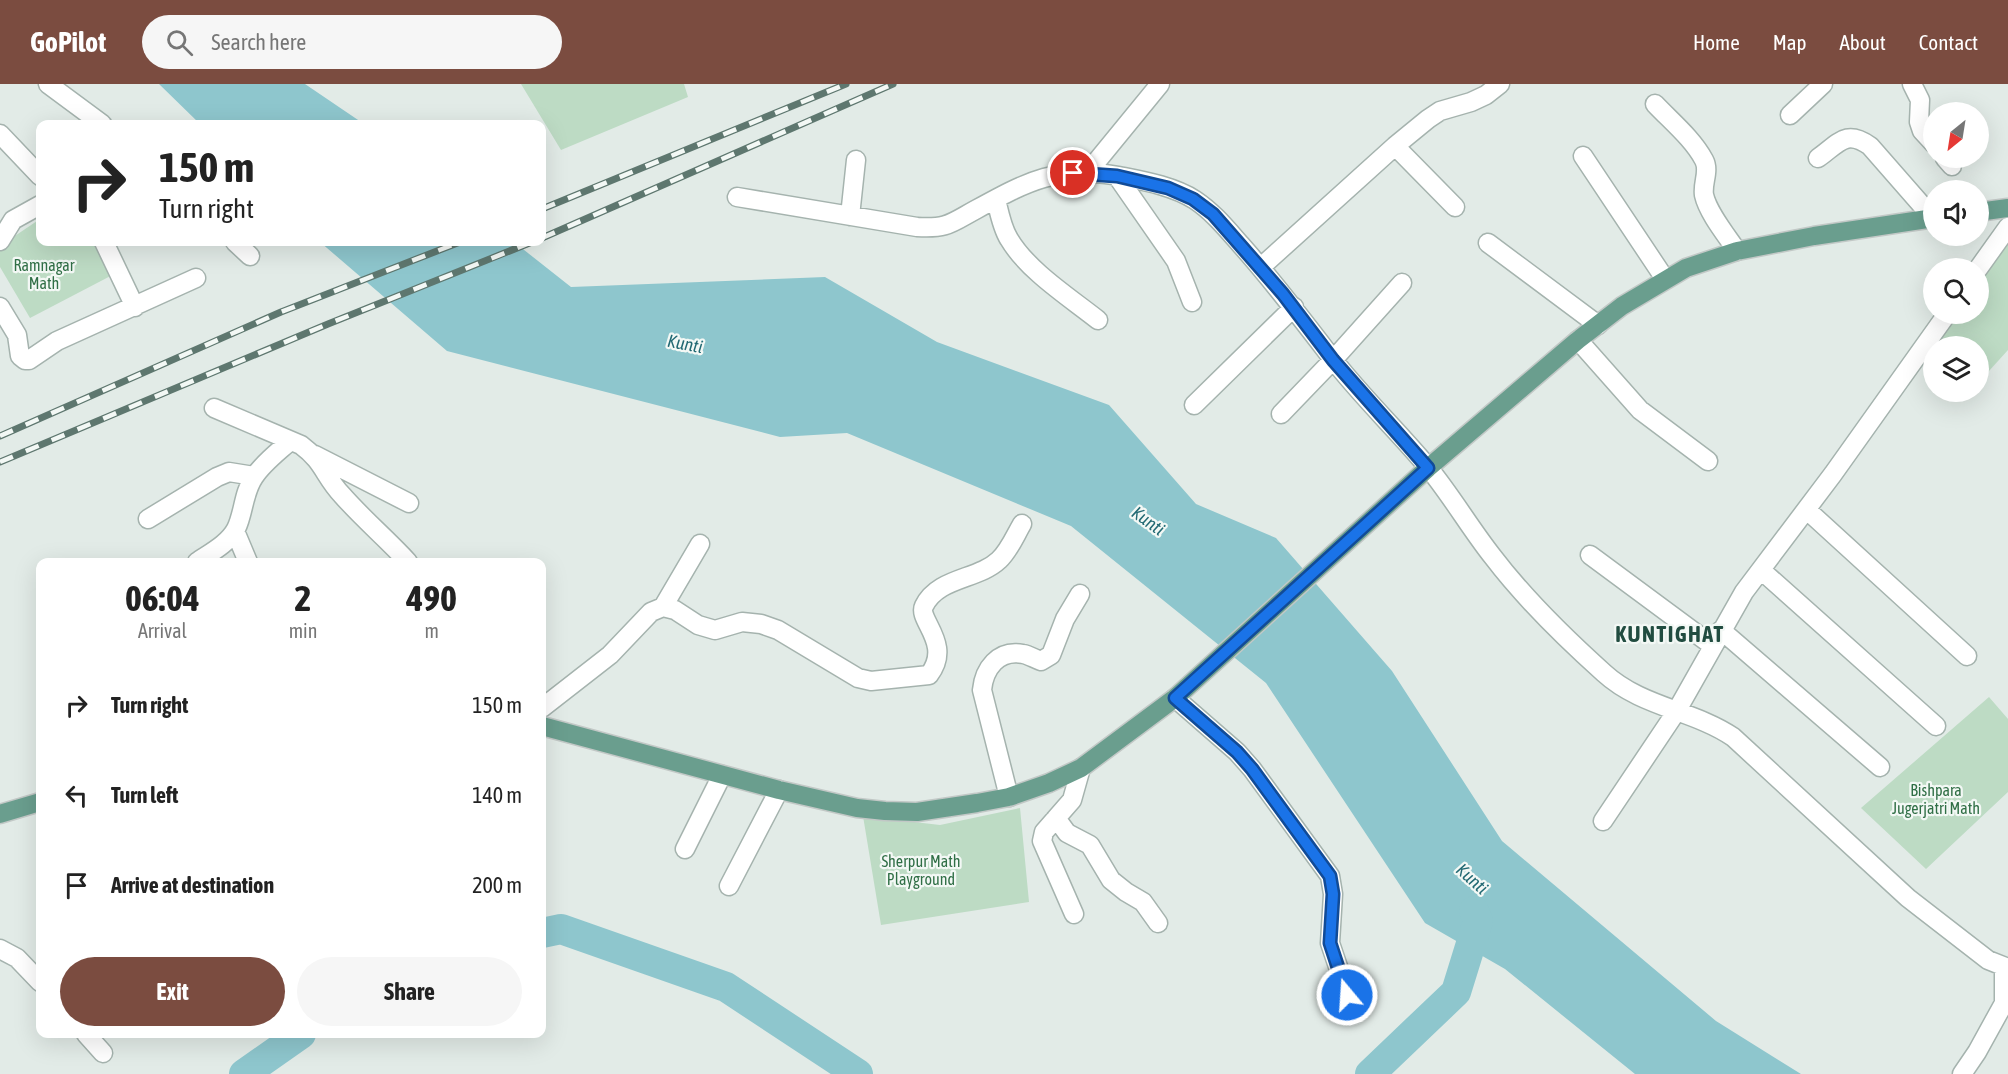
<!DOCTYPE html>
<html lang="en">
<head>
<meta charset="utf-8">
<style>
	:root { --surface:#fff; --page:#f6f6f6; --text:#222; --muted:#767676; --accent:#7b4c40 }
	body { margin:0; font-family:"Asap Condensed",sans-serif; background:var(--page); color:var(--text); height:100vh; display:flex; flex-direction:column; font-size:22px; white-space:nowrap }
	* { box-sizing:border-box; margin:0 }
	p { font-size:20px; color:var(--muted) }
	.icon { flex:none; width:33px; height:33px; fill:none; stroke:currentColor; stroke-width:2; stroke-linecap:round; stroke-linejoin:round }
	.map { position:relative; flex:1; overflow:hidden }
	.details { position:absolute; left:36px; top:474px; width:510px; height:480px; display:flex; flex-direction:column; background:var(--surface); border-radius:12px; box-shadow:0 6px 24px #0002 }
	.details>* { flex:none }
	.banner { position:absolute; left:36px; top:36px; width:510px; height:126px; border-radius:12px; box-shadow:0 6px 24px #0002; background:#fff; color:var(--text); overflow:hidden }
	.needle { width:39px; rotate:210deg }
	.buttons { position:absolute; left:1923px; top:18px; display:grid; gap:12px }
	.buttons a { display:grid; place-items:center; width:66px; height:66px; border-radius:50%; background:var(--surface); box-shadow:0 6px 24px #0002; font-size:30px }
	.pin { position:absolute; display:grid; place-items:center; width:51px; height:51px; color:#fff; margin:-26px; border:3px solid #fff; border-radius:50%; box-shadow:0 2px 6px #0007 }
	.me { position:absolute; width:66px; margin:-33px; rotate:342deg; stroke-linejoin:round; filter:drop-shadow(0 0 4px #0008) }
	.turn { display:flex; align-items:center; gap:21px; height:126px; padding:0 24px; font-size:27px }
	.turn .icon { width:78px; height:78px; stroke-width:2.5 }
	.turn b { display:block; font-size:42px; line-height:51px }
	.eta { display:flex; justify-content:space-evenly; align-items:center; height:102px; text-align:center }
	.eta b { font-size:36px; font-weight:700; line-height:42px }
	.action { display:flex; gap:12px; margin-top:auto; padding:12px 24px }
	.action a { flex:1; height:69px; border-radius:36px; background:var(--accent); color:#fff; font-size:24px; font-weight:700; line-height:69px; text-align:center }
	.action a+a { background:var(--page); color:var(--text) }
	ul { padding:0; list-style:none }
	li { display:flex; align-items:center; gap:18px; height:90px; padding:0 24px }
	li div { flex:1 }
	li b { display:block; font-size:22px }
	li em { font-style:normal }
	header { display:flex; align-items:center; gap:36px; box-sizing:border-box; height:84px; padding:0 30px; background:var(--accent); color:#fff }
	header strong { font-size:28px }
	nav { display:flex; gap:33px; margin-inline-start:auto; font-size:21px }
	.search { width:420px; height:54px; background:var(--page); display:flex; align-items:center; gap:15px; box-sizing:border-box; padding:0 21px; border-radius:33px; color:var(--muted); font-size:22px }
	.map>svg:first-child { display:block }
</style>
</head>
<body>
<header>
<strong>GoPilot</strong>
<div class="search"><svg class="icon" aria-label="search" viewBox="0 0 24 24"><circle cx="10" cy="10" r="6"/><path d="M15 15l6 6"/></svg>Search here</div>
<nav><a>Home</a><a>Map</a><a>About</a><a>Contact</a></nav>
</header>
<div class="map">
<svg width="2008" height="990" viewBox="0 0 2008 990">
	<rect width="100%" height="100%" fill="#e2ebe7"/>
	<!-- green -->
	<path fill="#bddbc4" d="M521,0H684L688,13L561,66Z
		M40,135V158H102L122,186L30,234L0,183V162Z
		M2008,153V266L1979,298L1978,262H1934L1933,286L1918,272L1950,230H1978L1979,191Z
		M1989,613L2008,635V708L1926,785L1861,724Z
		M1020,724L1029,818L881,841L863,732L940,741Z"/>
	<!-- water -->
	<path fill="#8ec6cd" d="M159,0H305L364,40H200Z
		M320,158H514L571,203L825,193L937,258L1109,321L1196,420L1276,454L1392,587L1502,757L1716,937L1801,990H1635L1505,885L1425,839L1266,599L1071,442L847,349L780,353L447,267Z"/>
	<g fill="none" stroke-linecap="round" stroke-linejoin="round">
		<!-- river -->
		<path stroke="#8ec6cd" stroke-width="30" d="M542,849L561,845L726,903L858,990
			M244,990L301,950
			M1370,990L1456,908L1478,837L1474,827"/>
		<!-- minor casing -->
		<g stroke="#a5b3ae" stroke-width="21">
			<path id="minor" d="M48,0L102,40
				M1912,0L1920,16L1919,38L1922,47L1934,60
				M1655,20C1671,37 1693,55 1704,76C1710,87 1702,99 1704,111C1708,129 1727,152 1737,167
				M1790,31L1823,0
				M0,50L40,92
				M1395,62L1455,123
				M1583,72L1665,195
				M1818,74C1839,59 1846,45 1870,62L1933,134
				M1945,74L1952,82
				M1088,88L1160,0
				M1117,92L1176,177L1192,218
				M737,113L917,143C948,145 951,139 977,125C1028,97 1058,81 1119,92C1144,97 1173,102 1195,116C1213,128 1226,144 1241,161C1273,197 1302,235 1331,273C1361,312 1396,345 1427,382C1451,411 1470,444 1493,473C1525,515 1565,554 1604,589C1641,623 1693,626 1733,653L1908,814L1988,876L2008,884
				M996,115C999,128 1002,144 1009,155C1028,187 1069,213 1098,236
				M850,132L856,76
				M0,157L13,136L40,121
				M104,158L135,223
				M235,158L250,172
				M1488,159L1598,241
				M1261,183L1395,62L1428,35L1440,27L1471,18L1486,11L1500,0
				M1978,185L2008,143
				M0,223L17,251L20,272L25,276H29L57,257L196,194
				M1578,256L1640,326L1708,377
				M1194,321L1294,223
				M214,324L301,361C324,378 324,392 342,411C363,435 387,455 408,478
				M1281,330L1333,276L1402,199
				M315,371L409,419
				M1807,426L1967,572
				M148,435L217,393L229,388L254,392
				M235,447L248,478
				M1590,471L1713,562
				M197,478C210,469 228,460 236,445C244,429 243,409 254,393C263,379 278,368 290,357
				M1761,486L1936,642
				M663,523L700,460
				M1721,546L1880,683
				M1175,614L1237,668L1252,685L1330,792L1333,810L1330,859L1354,930
				M542,624L610,571L651,528L663,523L675,526L698,541L715,546L742,538L761,540L778,546L858,594L871,597L929,591C953,560 917,536 924,522C938,493 978,496 999,476C1009,467 1015,452 1022,440
				M1009,713L982,606C984,585 998,565 1023,570C1029,571 1035,575 1041,577L1051,571L1065,535L1080,510
				M1056,734L1067,749L1090,761L1111,796L1126,808L1143,818L1158,839
				M1603,737L1676,628L1744,508L1833,390L1947,230
				M685,765L722,691
				M729,802L779,706
				M1074,830L1042,757L1044,748L1072,716L1081,684
				M0,865L17,874L40,898
				M86,950L103,969
				M1962,990L1977,968L2004,919V884"/>
		</g>
		<!-- primary casing -->
		<g stroke="#c2c8c6" stroke-width="21">
			<path id="primary" d="M1978,128L2008,124
				M542,642L779,706L857,724L885,727L917,728L977,719L1009,713L1049,699L1081,684L1175,614L1428,384L1578,256L1622,222L1686,184L1737,167L1814,152L1934,134
				M0,730L40,718"/>
		</g>
		<!-- minor -->
		<use href="#minor" stroke="#fff" stroke-width="18"/>
		<!-- primary -->
		<use href="#primary" stroke="#6a9e8e" stroke-width="18"/>
		<!-- rail casing -->
		<g stroke="#5e776f" stroke-width="7">
			<path id="rail" d="M542,125L846,0
				M542,154L893,0
				M0,352L281,228L460,158
				M0,378L328,240L532,158"/>
		</g>
		<!-- rail -->
		<use href="#rail" stroke="#f3f8f5" stroke-width="4.5" stroke-dasharray="14" stroke-linecap="butt"/>
	</g>
	<g fill="none" stroke-linecap="round" stroke-linejoin="round">
		<!-- route casing -->
		<g stroke="#114b97" stroke-width="15">
			<path id="route" d="M1073,89L1117,92L1168,104L1193,115L1213,130L1283,210L1333,276L1428,384L1175,614L1237,668L1252,685L1330,792L1333,810L1330,859L1347,911"/>
		</g>
		<!-- route -->
		<use href="#route" stroke="#1a73e8" stroke-width="10"/>
	</g>
	<g text-anchor="middle" stroke-width="4.5" stroke-linejoin="round" paint-order="stroke">
		<!-- park labels -->
		<g font-size="16" fill="#306f46" stroke="#f3f8f5">
			<text x="44" y="187">Ramnagar<tspan x="44" dy="18">Math</tspan></text>
			<text x="1936" y="712">Bishpara<tspan x="1936" dy="18">Jugerjatri Math</tspan></text>
			<text x="921" y="783">Sherpur Math<tspan x="921" dy="18">Playground</tspan></text>
		</g>
		<!-- water labels -->
		<g font-size="18" font-style="italic" fill="#226973" stroke="#f3f8f5">
			<text transform="translate(685 260) rotate(11)" y="6">Kunti</text>
			<text transform="translate(1148 437) rotate(36)" y="6">Kunti</text>
			<text transform="translate(1472 795) rotate(42)" y="6">Kunti</text>
		</g>
		<!-- district labels -->
		<g font-size="22" font-weight="bold" letter-spacing="1.5" fill="#214c40" stroke="#f3f8f5">
			<text x="1670" y="558">KUNTIGHAT</text>
		</g>
	</g>
</svg>
<div class="buttons">
<a><svg class="needle" viewBox="-14 -14 28 28"><path d="M0-13l5 13h-10z" fill="#e53935"/><path d="M0 13l5-13h-10z" fill="#767676"/></svg></a>
<a><svg class="icon" aria-label="sound" viewBox="0 0 24 24"><path d="M4 9h4l5-4v14l-5-4H4zM17 9q2 3 0 6"/></svg></a>
<a><svg class="icon" aria-label="search" viewBox="0 0 24 24"><circle cx="10" cy="10" r="6"/><path d="M15 15l6 6"/></svg></a>
<a><svg class="icon" aria-label="layers" viewBox="0 0 24 24"><path d="M12 4l9 5-9 5-9-5zM3 14l9 5 9-5"/></svg></a>
</div>
<div class="pin" style="left:1073px;top:89px;background:#d93025"><svg class="icon" aria-label="arrive" viewBox="0 0 24 24"><path d="M6 21V4h12l-3 4 3 4H6"/></svg></div>
<svg class="me" style="left:1347px;top:911px" viewBox="-20 -20 40 40"><circle r="17" fill="#1a73e8" stroke="#fff" stroke-width="3"/><path d="M0-11L8 9 0 5-8 9z" fill="#fff"/></svg>
<div class="banner">
<div class="turn"><svg class="icon" aria-label="right" viewBox="0 0 24 24"><path d="M7 20v-9h11M14 6l5 5-5 5"/></svg><div><b>150 m</b>Turn right</div></div>
</div>
<section class="details">
<div class="eta">
<div><b>06:04</b><p>Arrival</p></div>
<div><b>2</b><p>min</p></div>
<div><b>490</b><p>m</p></div>
</div>
<ul>
<li><svg class="icon" aria-label="right" viewBox="0 0 24 24"><path d="M7 20v-9h11M14 6l5 5-5 5"/></svg><div><b>Turn right</b></div><em>150 m</em></li>
<li><svg class="icon" aria-label="left" viewBox="0 0 24 24"><path d="M17 20v-9H6M10 6l-5 5 5 5"/></svg><div><b>Turn left</b></div><em>140 m</em></li>
<li><svg class="icon" aria-label="arrive" viewBox="0 0 24 24"><path d="M6 21V4h12l-3 4 3 4H6"/></svg><div><b>Arrive at destination</b></div><em>200 m</em></li>
</ul>
<div class="action"><a>Exit</a><a>Share</a></div>
</section>
</div>
</body>
</html>
